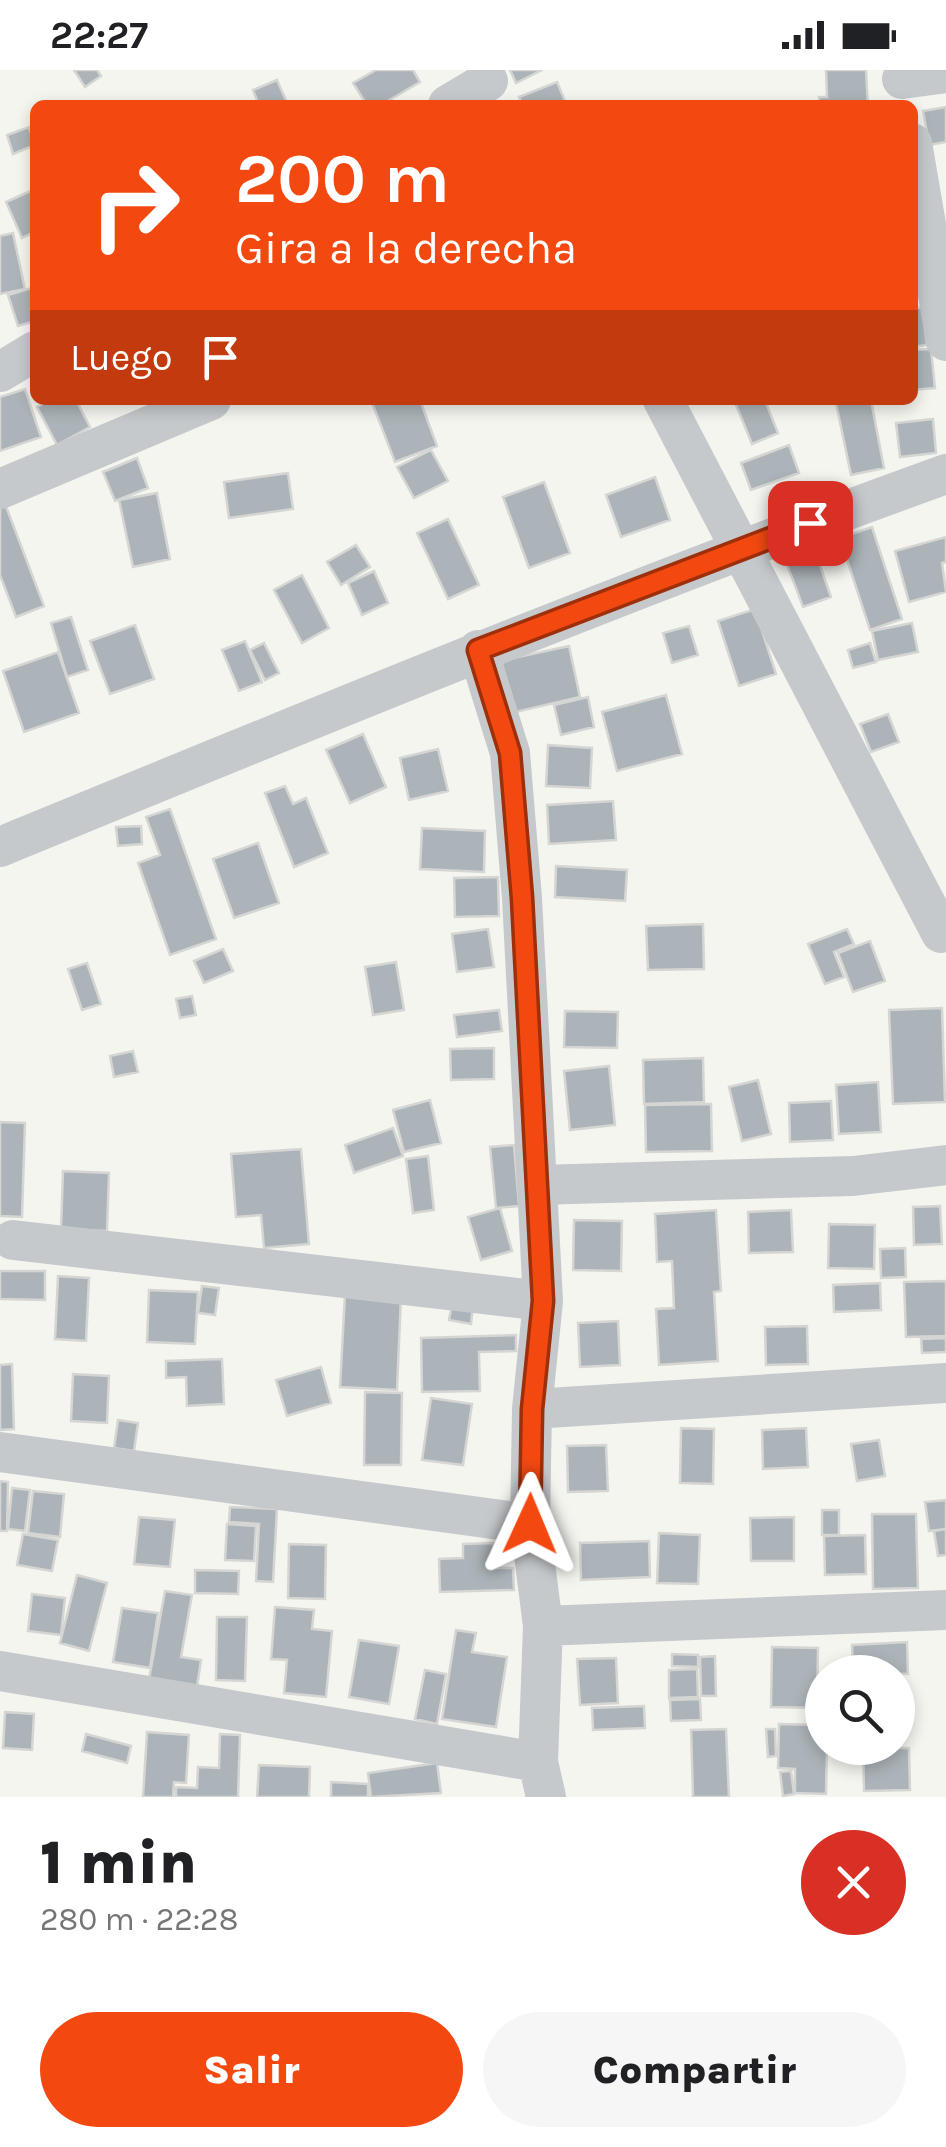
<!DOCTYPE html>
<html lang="es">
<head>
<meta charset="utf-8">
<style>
	:root { --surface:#fff; --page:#f6f6f6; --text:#202124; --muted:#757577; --accent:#f34911 }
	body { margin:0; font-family:Karla,sans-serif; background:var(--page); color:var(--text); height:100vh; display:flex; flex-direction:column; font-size:38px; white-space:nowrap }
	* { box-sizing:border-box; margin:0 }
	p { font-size:32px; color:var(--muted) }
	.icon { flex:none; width:55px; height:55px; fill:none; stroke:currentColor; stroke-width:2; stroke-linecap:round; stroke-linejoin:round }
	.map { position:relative; height:1727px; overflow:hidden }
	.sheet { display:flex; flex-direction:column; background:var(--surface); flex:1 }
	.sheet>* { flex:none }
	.top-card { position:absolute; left:30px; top:30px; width:888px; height:305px; border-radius:15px; box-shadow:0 5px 15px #0003; background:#f34911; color:#fff; overflow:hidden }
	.controls { position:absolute; left:805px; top:1585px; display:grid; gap:20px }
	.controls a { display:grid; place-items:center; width:110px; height:110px; border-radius:50%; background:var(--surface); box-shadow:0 5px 15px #0003; font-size:50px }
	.pin { position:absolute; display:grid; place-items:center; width:85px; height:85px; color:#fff; margin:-42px; border-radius:20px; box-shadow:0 5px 15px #0006 }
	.me { position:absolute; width:110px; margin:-55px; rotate:1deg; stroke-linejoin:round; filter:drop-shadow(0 0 8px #0008) }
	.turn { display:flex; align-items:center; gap:35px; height:210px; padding:0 40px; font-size:45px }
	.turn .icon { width:130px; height:130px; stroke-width:2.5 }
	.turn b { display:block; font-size:70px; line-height:85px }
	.then { display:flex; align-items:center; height:95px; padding:0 40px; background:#0003; gap:20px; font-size:38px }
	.round { display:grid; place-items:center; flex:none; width:105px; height:105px; border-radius:52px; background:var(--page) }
	.headline { display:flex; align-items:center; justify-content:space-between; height:170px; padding:0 40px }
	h1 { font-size:60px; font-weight:800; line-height:75px }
	.cta { display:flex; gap:20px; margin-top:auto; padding:20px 40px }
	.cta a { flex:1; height:115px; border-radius:60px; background:var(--accent); color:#fff; font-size:40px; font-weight:800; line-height:115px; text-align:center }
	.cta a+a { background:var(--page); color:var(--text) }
	.status { display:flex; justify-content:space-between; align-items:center; height:70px; padding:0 50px; background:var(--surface); direction:ltr }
	.status svg { height:28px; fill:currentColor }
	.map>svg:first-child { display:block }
</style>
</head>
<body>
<div class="status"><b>22:27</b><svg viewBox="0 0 49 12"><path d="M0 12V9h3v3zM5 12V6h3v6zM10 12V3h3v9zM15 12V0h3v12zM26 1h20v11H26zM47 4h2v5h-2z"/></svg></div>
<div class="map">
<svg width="946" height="1727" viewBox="0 0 946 1727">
	<rect width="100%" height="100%" fill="#f5f5f0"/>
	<!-- building -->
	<path fill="#acb4b9" stroke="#d5d6d3" stroke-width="2.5" d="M74,0H97L101,6L85,17Z
		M376,0H413L420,12L381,35H367L353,13Z
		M510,0H542L516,13Z
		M826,0H866L868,35H819V27H827Z
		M277,10L288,35H259L253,20Z
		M557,12L565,31L556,35H523L519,27Z
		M946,37V72L929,75L923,41Z
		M29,57L35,75L13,84L7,65Z
		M35,119V162L22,168L6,132Z
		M13,163L25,219L0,224V166Z
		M35,217V251L18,256L8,225Z
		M922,237L927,275L912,277V239Z
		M931,279L935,318L912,320V280Z
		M25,319L41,367L0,381V327Z
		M51,330H76L90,357L57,375L37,337Z
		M371,330H420L437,376L395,392Z
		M734,330H773L766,333L778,363L752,374Z
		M851,330H871L884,398L851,405L836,333Z
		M933,349L936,383L900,387L896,353Z
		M789,375L799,403L751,420L741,393Z
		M431,380L448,411L414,428L397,397Z
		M137,388L148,418L115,431L103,402Z
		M288,403L293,439L229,448L224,412Z
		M655,407L670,450L621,467L606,425Z
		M544,412L570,483L529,498L503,427Z
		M157,423L170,489L133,497L119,430Z
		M4,431L44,536L16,547L0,505V432Z
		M448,449L479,515L448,529L417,463Z
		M872,457L902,549L870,560L840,468Z
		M946,467V492L942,493L946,522L909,532L895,481Z
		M356,475L370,497L341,515L327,492Z
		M814,478L831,527L803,537L785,489Z
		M374,501L388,533L362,545L348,513Z
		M302,505L329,558L302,573L274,520Z
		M755,539L776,604L739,616L718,551Z
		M71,547L88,600L67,607L51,553Z
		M912,553L918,582L878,590L872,561Z
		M135,555L154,609L110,624L90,571Z
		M689,556L698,585L672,593L663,563Z
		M245,571L262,612L239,621L222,580Z
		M264,573L279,603L265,610L250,580Z
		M870,573L876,592L853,598L848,580Z
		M569,576L580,627L507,644L495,592Z
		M58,582L79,643L24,662L3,601Z
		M666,625L682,684L617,701L602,642Z
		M588,627L594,657L561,665L554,635Z
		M888,644L899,672L871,682L860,654Z
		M363,664L386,717L350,733L326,680Z
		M548,675L592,678L590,718L546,716Z
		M438,679L448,721L409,730L400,688Z
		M285,716L293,734L306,728L328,783L294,797L265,723Z
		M613,731L616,770L549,774L547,735Z
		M170,739L216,869L170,885L138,793L160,785L146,747Z
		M141,756L142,774L118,776L116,757Z
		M422,758L485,761L484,802L420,799Z
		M258,773L279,833L234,848L213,789Z
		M556,796L627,800L625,831L555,827Z
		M498,807L499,846L455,847L454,808Z
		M703,854L704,899L648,900L646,856Z
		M488,859L494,897L457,902L452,864Z
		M847,859L854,874L834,882L844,907L825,914L808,874Z
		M870,871L885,911L853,922L838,883Z
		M223,879L233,901L204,913L194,891Z
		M396,892L404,940L373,945L365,897Z
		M87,893L101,934L82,940L68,899Z
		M192,926L196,945L180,948L176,929Z
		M942,938L945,1032L893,1034L889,940Z
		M499,940L502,961L457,967L454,945Z
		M565,941L618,942L617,978L564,977Z
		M494,978V1009L451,1010L450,979Z
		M133,981L138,1002L114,1007L110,986Z
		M703,988L704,1032L644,1034L643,990Z
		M609,996L615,1055L570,1060L564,1001Z
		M758,1010L771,1064L742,1071L729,1017Z
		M878,1012L881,1062L839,1064L836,1015Z
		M430,1030L441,1073L404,1082L393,1040Z
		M831,1031L833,1070L790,1072L789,1033Z
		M711,1034L712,1081L646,1082L645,1035Z
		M0,1052L25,1053L22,1147L0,1146Z
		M393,1058L403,1086L354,1103L345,1075Z
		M514,1075L519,1136L496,1138L490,1077Z
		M301,1079L309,1174L264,1178L261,1145L236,1147L231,1084Z
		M428,1086L434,1140L413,1143L406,1089Z
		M63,1101L109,1103L107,1161L61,1159Z
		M940,1136L942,1174L914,1175L913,1137Z
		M500,1138L512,1181L481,1190L468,1147Z
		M716,1140L721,1221L714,1222L718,1291L659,1295L656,1239L674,1238L672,1191L657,1192L655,1144Z
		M791,1140L793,1182L749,1183L748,1142Z
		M574,1150L622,1151L621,1201L573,1200Z
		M829,1154L875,1155L874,1199L828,1198Z
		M905,1178L906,1207L881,1208L880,1179Z
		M0,1201H45V1230L0,1229Z
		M58,1206L89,1208L86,1271L55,1269Z
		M946,1211V1266L906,1267L904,1212Z
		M880,1213L881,1240L834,1242L833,1215Z
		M202,1216L219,1218L215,1245L198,1243Z
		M149,1220L198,1222L195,1274L147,1272Z
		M345,1224L401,1227L397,1320L340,1317Z
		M452,1234L473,1237L471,1254L449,1250Z
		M618,1251L620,1295L580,1297L578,1253Z
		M807,1256L808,1294L766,1295L765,1257Z
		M516,1265V1281L479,1282L480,1321L422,1322L421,1268Z
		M946,1268V1282L922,1283L921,1269Z
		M222,1289L224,1334L187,1336L186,1307L166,1308V1291Z
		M12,1294L14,1359L0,1360V1295Z
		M321,1297L331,1333L287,1346L276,1310Z
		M73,1304L109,1306L107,1353L71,1351Z
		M365,1322L402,1323L401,1395H364Z
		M431,1328L472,1334L463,1395L422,1390Z
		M118,1350L138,1353L134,1381L114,1378Z
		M681,1358L714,1359L713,1414L680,1413Z
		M806,1358L808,1397L763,1399L762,1360Z
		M879,1370L885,1406L857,1411L851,1374Z
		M606,1375L608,1421L568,1422L567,1376Z
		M0,1411L8,1412L7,1461H0Z
		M12,1418L30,1420L25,1461L8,1459Z
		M33,1421L64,1424L60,1467L28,1463Z
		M946,1430V1459L929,1461L925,1432Z
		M230,1437L277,1439L273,1512L256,1511L259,1454L229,1452Z
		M822,1440H839V1465H822Z
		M872,1444H916L918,1518L873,1519Z
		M139,1447L175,1450L170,1497L134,1494Z
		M794,1447V1491H751L750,1448Z
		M227,1454L256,1456L254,1491L225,1490Z
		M946,1459V1485L938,1486L934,1461Z
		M659,1463L700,1465L698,1514L657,1513Z
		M23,1464L58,1470L52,1501L17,1495Z
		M865,1465L866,1504L825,1505L824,1466Z
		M649,1471L650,1507L581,1510L580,1473Z
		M494,1473L495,1498H513L514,1520L440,1522L439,1489L463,1488V1474Z
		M289,1474L326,1475L325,1529L288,1528Z
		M195,1500L239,1501L238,1524L195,1523Z
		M77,1505L107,1513L89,1581L60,1573Z
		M165,1521L192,1525L181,1587L201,1590L197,1617L149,1609Z
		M32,1524L65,1528L61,1565L28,1561Z
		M275,1537L314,1540L312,1559L332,1561L326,1627L284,1623L287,1590L271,1589Z
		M122,1538L158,1543L150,1598L113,1592Z
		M217,1547H247L245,1611L216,1610Z
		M456,1560L476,1563L472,1582L507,1587L496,1657L442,1649Z
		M359,1570L399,1576L389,1634L349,1627Z
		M907,1572L908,1604L853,1602L852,1575Z
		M772,1577L818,1578L817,1638L771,1637Z
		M672,1584L698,1585V1597L672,1596Z
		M715,1586L716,1626H701L700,1587Z
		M616,1588L618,1633L580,1635L577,1589Z
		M697,1599L698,1627L669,1628V1600Z
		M425,1600L446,1604L437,1654L415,1649Z
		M700,1629L701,1650L671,1651L670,1630Z
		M644,1636L645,1658L593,1660L592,1638Z
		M5,1642L34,1644L32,1680L3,1678Z
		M779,1654L822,1655V1678H827L826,1724L795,1723V1699L778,1698Z
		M726,1659L729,1727H693L691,1660Z
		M766,1659H775L776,1686L768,1687Z
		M147,1662L189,1665L186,1713L174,1712L173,1727H143Z
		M86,1664L131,1676L127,1693L82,1681Z
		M220,1664L240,1665L238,1727H176V1717L197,1718L198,1697L219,1698Z
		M863,1678H909L910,1720L864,1721Z
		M437,1693L441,1723L371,1727L368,1703Z
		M259,1695L310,1697L309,1727H257Z
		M791,1701L794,1724L783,1726L780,1702Z
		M331,1712L368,1714V1727H331Z"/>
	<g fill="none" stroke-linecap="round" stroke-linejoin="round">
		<!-- minor -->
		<path stroke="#c6c9cc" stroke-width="40" d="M902,9L946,3
			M448,35L488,11
			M912,73L946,271
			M0,302L35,281
			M663,330L941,863L946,859
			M0,419L211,330
			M478,580L510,683L522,828L543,1231L532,1339L530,1454L543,1556L538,1692L546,1727
			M0,777C314,648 627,519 946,404
			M538,1115L853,1106L946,1095
			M13,1170L543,1231
			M532,1339L946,1313
			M0,1382L530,1454
			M543,1556L946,1540
			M0,1601L538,1692"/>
	</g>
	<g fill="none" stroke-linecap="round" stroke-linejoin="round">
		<!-- route casing -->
		<g stroke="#9e2f0b" stroke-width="25">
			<path id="route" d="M530,1454L532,1339L543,1231L522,828L510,683L478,580L810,453"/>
		</g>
		<!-- route -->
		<use href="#route" stroke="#f34911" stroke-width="18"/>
	</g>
</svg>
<div class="controls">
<a><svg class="icon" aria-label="search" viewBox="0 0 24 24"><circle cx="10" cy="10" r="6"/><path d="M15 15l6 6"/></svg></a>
</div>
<div class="pin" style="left:810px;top:453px;background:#d93025"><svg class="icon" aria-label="arrive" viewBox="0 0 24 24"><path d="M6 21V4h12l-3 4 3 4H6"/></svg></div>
<svg class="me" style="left:530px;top:1454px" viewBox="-20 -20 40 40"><path d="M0-17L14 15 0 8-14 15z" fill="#f34911" stroke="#fff" stroke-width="4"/></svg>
<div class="top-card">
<div class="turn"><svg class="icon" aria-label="right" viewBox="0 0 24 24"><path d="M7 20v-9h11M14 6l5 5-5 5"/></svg><div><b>200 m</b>Gira a la derecha</div></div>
<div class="then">Luego<svg class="icon" aria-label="arrive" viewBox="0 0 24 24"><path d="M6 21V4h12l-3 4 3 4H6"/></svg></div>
</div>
</div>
<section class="sheet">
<div class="headline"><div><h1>1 min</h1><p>280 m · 22:28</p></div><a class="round" style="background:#d93025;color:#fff"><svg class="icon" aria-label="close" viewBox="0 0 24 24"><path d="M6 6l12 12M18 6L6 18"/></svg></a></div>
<div class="cta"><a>Salir</a><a>Compartir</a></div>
</section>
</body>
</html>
